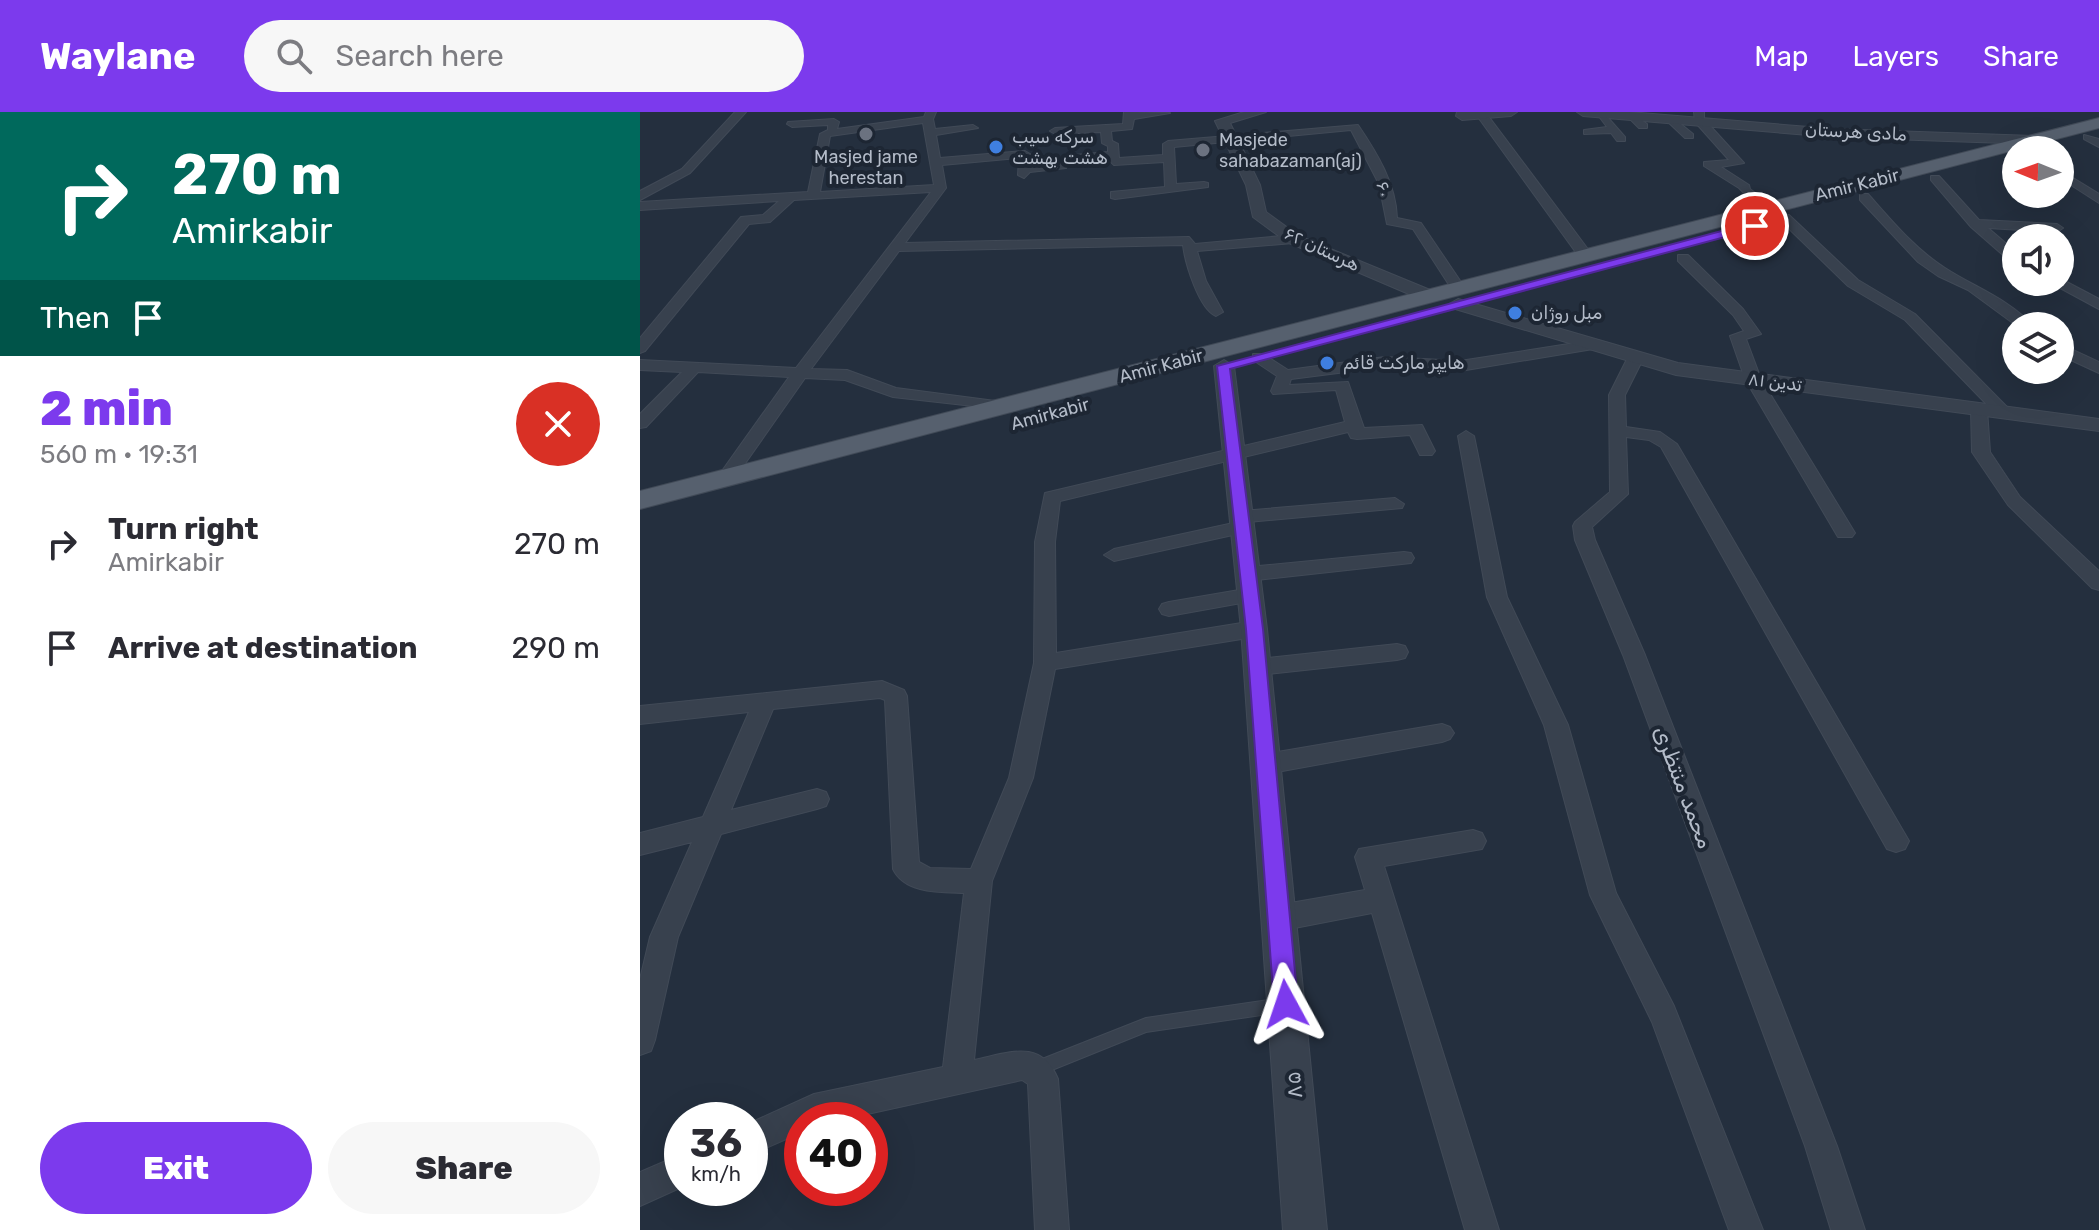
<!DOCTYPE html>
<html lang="en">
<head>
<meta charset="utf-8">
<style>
	:root { --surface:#fff; --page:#f7f7f7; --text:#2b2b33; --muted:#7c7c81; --accent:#7c3aed }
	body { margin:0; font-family:Rubik,Vazirmatn,sans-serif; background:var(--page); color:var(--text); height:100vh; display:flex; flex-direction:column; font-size:30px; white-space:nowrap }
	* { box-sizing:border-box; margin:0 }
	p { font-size:26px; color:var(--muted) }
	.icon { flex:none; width:44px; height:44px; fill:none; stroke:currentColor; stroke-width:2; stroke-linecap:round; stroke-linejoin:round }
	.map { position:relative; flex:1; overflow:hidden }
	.drawer { display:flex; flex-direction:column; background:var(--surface); width:640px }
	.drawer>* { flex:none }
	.hud { background:#00695c; color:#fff; overflow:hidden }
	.needle { width:52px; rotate:271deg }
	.fabs { position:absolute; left:1362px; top:24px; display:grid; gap:16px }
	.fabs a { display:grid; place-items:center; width:72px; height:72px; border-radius:50%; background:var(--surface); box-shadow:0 8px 32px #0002; font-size:40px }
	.speed { position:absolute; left:24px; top:990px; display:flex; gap:16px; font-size:40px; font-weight:700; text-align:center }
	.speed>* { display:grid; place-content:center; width:104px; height:104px; border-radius:50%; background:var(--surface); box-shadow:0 8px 32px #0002; line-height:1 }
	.speed small { font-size:20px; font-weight:400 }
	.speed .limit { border:12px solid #d22; background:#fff; color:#111 }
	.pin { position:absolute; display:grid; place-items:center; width:68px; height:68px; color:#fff; margin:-34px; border:4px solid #fff; border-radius:50%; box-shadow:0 2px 8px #0007 }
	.me { position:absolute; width:88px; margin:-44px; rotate:355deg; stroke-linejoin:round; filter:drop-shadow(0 0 6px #0008) }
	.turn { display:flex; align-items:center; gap:28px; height:168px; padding:0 40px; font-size:36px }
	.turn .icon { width:104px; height:104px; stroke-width:2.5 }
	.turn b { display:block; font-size:56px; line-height:68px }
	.then { display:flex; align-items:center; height:76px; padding:0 40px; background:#0003; gap:16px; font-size:30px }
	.round { display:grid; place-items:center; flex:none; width:84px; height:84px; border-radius:42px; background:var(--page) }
	.head { display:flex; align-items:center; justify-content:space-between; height:136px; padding:0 40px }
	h1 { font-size:48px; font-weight:800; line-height:60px; color:var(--accent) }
	.cta { display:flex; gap:16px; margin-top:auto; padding:16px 40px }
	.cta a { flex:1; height:92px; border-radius:48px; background:var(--accent); color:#fff; font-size:32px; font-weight:800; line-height:92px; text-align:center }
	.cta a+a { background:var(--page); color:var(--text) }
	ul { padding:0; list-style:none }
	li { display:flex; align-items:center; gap:24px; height:104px; padding:0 40px }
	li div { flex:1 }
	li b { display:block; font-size:30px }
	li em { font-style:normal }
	header { display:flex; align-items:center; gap:48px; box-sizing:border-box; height:112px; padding:0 40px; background:var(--accent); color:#fff }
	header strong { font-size:38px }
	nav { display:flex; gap:44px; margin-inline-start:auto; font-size:28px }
	.search { width:560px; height:72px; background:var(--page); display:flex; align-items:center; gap:20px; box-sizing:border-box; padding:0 28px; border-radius:44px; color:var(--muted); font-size:30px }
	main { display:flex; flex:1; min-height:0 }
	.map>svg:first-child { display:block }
</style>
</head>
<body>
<header>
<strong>Waylane</strong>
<div class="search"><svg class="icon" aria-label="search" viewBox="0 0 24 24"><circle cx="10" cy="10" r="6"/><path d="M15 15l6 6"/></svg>Search here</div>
<nav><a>Map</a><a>Layers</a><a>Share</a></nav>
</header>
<main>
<section class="drawer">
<div class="hud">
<div class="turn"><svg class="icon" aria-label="right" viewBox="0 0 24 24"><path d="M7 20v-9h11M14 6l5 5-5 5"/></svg><div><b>270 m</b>Amirkabir</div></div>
<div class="then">Then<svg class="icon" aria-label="arrive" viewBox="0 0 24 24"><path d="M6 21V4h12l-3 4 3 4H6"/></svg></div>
</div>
<div class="head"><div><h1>2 min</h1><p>560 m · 19:31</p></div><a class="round" style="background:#d93025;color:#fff"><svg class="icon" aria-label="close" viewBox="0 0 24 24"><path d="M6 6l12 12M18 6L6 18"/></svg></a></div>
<ul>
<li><svg class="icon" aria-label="right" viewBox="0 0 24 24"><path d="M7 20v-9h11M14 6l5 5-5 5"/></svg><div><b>Turn right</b><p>Amirkabir</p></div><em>270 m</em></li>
<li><svg class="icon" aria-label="arrive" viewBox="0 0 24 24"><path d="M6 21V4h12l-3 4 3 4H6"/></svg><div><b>Arrive at destination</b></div><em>290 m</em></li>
</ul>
<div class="cta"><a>Exit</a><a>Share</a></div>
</section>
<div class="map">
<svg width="1459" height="1118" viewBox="0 0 1459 1118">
	<rect width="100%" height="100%" fill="#242f3e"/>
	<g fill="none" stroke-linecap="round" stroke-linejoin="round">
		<!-- service casing -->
		<g stroke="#414a57" stroke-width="2">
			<path id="service" d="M642,886L647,888L649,893L647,898L642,900L506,920L397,964L392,961L389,956L392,951L506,906Z"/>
		</g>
		<!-- minor casing -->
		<g stroke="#414a57" stroke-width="2">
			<path id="minor" d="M95,0H106L50,61L0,88V79L42,57Z
				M286,0H296L293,7L295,17L333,13L338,16L296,23L300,46L385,39L390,42V53L418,51L425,44L468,40V34L462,31L461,20L415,22L410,19L415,16L483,12L484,0L530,1L494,7L492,17L471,19L472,29L478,32L479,46L523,43V32L528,29L718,13C737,41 756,72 757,106L781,111L825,176L813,179L773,117L747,112L739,72L711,18L534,35L536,72L564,70L568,71V75L475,87L471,86V80L525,75L524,50L474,53L468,47L429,50L426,56L390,60L384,66L378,63L379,46L302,53L306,76L265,131L549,125L555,132L653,123L659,127L653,131L557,139L566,169L583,200L576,204C559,197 545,151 543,133L259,139L171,257L207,258L256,276L363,290L369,292V298L253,285L205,268L165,266L92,370L86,371L77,366L149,265L58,260L6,315L0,316V302L42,260L0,258V248L156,256L291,80L154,88L130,110L109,112L5,239L0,241V226L101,105L123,103L139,89L0,98V90L168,80L180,22L188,18V13L152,15L147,12L148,10L194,7L199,10L197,17L284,5ZM283,11L294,73L180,80L190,24Z
				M963,0L985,25V29H977L971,21L944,22V18L967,15L958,3Z
				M1054,0H1064V7L1104,51L1081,55L1109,73L1110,77L1130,93V99H1122L1099,76L1064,54V50L1089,48L1055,10Z
				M838,1H846L950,140V146H940L838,5Z
				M993,2L1007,12V16H999L988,5Z
				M1031,4L1053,22V26H1045L1027,9V5Z
				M1444,23L1459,27V35L1444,27Z
				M1420,58L1459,82V91L1420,66Z
				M1291,64H1299L1339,108L1417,112L1423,116L1417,120L1348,116L1376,140V151L1371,150L1331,115L1291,68Z
				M1220,82H1228C1252,109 1275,137 1305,156C1334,175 1369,187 1393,214H1377L1328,178L1298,164L1278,150L1220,88Z
				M1141,103H1149L1218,168L1275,202L1369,297L1371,300L1369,303H1357L1265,208L1208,174L1141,109Z
				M1038,143H1048L1103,197L1121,222L1106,227L1121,267L1215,421L1212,425H1198L1105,267L1090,224L1104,219L1093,203L1038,149Z
				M1421,167L1459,187V197L1409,170H1420Z
				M954,228L962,233L959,236L820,259L745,255L651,267L649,273L708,270L724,316L782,313L795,339L792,343H780L770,323L717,327L711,326L708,320L420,389L415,430L416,541L614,509L621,512L625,517L621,522L614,525L415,557L393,666L352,769L334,948C369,941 401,926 418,967L429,1118H395L388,972L382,968L200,1008H162V1020L110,1043V1011L174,982L303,955L324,781C301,780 265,782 253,757L245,588L240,586L133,597L91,698L177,677L186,680L189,687L186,694L177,697L81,722L38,825L15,928L11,939L0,943V867L10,825L52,730L0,743V721L63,705L109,600L0,612V594L242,569L264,578L267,584L279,750L290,756L331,757L369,666L394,551L395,430L405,381L705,310L696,278L633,282L631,279L637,264L613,248V242H623L648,258L745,245L820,249Z
				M1420,232L1459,250V261L1420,243Z
				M996,240L1004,245L985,283L986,315L1020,320L1037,332L1269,729L1265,737L1256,740L1247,737L1021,335L1009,328L986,325L988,382L952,415L955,428L1005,543L1197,1034L1225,1118H1191L1165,1034L983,543L935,428L933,414L935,410L970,380L969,283L988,245Z
				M1339,292L1347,297L1350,340L1380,385L1459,459V478L1452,476L1368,393L1332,340L1331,297Z
				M826,319L834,324L867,485L928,613L976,781L1034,894L1123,1118H1089L1012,910L950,783L904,613L847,485L818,324Z
				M755,386L764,392L762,396L608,410L611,415L602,421L474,449L464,443L474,437L598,410L593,405L602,399Z
				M764,440L771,441L774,446L771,451L608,469L598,462L608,455Z
				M611,476L618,478L621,483L618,488L529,504L522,502L519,497L522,492L529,490Z
				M757,532L765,534L768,540L765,546L757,548L618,563L610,561L607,555L610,549L618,547Z
				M802,612L810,615L814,621L810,627L802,630L626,662L618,659L614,652L618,645L626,642Z
				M833,718L842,721L846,729L842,737L744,754L859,1118H825L732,801L639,819L629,815L625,806L629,797L639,793L725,778L715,745L719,737Z
				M42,1042V1075L0,1094V1060Z"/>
		</g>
		<!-- tertiary casing -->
		<g stroke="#414a57" stroke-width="2">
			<path id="tertiary" d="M604,0H626L590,11L620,73L626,100L659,124L795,180L798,184L795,188H783L647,130L613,105L606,73L575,9Z
				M817,0H877L871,4L822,8L816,4Z
				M937,0H989L1193,17L1394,24L1401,28L1394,32L1193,25L943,4Z
				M818,187L1038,251L1459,307V319L1036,263L812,196L809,192Z
				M584,248L594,254L627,517L687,1118H643L601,517L574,254Z"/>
		</g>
		<!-- primary casing -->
		<g stroke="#414a57" stroke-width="2">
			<path id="primary" d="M1459,6V16L0,397V379Z"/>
		</g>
		<!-- service -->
		<use href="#service" fill="#38414e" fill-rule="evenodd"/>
		<!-- minor -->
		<use href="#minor" fill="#38414e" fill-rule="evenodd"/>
		<!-- tertiary -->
		<use href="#tertiary" fill="#38414e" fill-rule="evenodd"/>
		<!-- primary -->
		<use href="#primary" fill="#56606e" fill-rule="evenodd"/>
	</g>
	<!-- route -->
	<path fill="#7c3aed" stroke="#51269a" stroke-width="2" d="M1115,110L1120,114L1119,116L590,257L623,517L658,892L655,901L646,904L638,901L634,892L606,517L577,254Z"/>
	<!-- markers -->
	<g fill="#6b7280" stroke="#1d2633" stroke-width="3">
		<circle cx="226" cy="22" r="8"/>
		<circle cx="563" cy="38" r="8"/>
	</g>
	<g fill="#3f7fe0" stroke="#1d2633" stroke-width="3">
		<circle cx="356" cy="35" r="8"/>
		<circle cx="875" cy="201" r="8"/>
		<circle cx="687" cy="251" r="8"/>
	</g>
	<g text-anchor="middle" stroke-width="8" stroke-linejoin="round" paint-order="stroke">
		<!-- far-street labels -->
		<g font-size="18" fill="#b4bcc9" stroke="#1d2633">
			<text transform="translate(1216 20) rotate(3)" y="6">مادی هرستان</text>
			<text transform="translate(1217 73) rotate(-14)" y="6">Amir Kabir</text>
			<text transform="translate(744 77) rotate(72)" y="6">۶۰</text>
			<text transform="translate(682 137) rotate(25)" y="6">هرستان ۶۲</text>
			<text transform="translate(521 254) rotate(-15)" y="6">Amir Kabir</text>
			<text transform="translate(1135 270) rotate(7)" y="6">تدین ۸۱</text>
			<text transform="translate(410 302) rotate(-15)" y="6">Amirkabir</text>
		</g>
		<!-- far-poi labels -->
		<g font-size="18" fill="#b4bcc9" stroke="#1d2633" text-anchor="start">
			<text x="372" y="31">سرکه سیب<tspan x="372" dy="21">هشت بهشت</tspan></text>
			<text x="579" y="34">Masjede<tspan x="579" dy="21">sahabazaman(aj)</tspan></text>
			<text x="226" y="51" text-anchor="middle">Masjed jame<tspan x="226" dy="21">herestan</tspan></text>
			<text x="891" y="207">مبل روژان</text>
			<text x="703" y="257">هایپر مارکت قائم</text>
		</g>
		<!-- street labels -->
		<g font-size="22" fill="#b4bcc9" stroke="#1d2633">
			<text transform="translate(1044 675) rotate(69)" y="8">محمد منتظری</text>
			<text transform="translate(653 973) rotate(-95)" y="8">۸۵</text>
		</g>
	</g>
</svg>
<div class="fabs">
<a><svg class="needle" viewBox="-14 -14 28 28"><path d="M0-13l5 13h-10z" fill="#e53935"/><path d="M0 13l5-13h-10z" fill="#7c7c81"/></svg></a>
<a><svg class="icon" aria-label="sound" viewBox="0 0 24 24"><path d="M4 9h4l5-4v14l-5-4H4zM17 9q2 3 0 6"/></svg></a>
<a><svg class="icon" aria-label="layers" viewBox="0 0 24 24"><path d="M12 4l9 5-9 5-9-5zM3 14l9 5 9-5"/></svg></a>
</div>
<div class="speed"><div>36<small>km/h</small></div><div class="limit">40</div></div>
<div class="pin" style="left:1115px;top:114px;background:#d93025"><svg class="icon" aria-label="arrive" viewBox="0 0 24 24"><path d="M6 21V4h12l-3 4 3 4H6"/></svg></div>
<svg class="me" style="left:646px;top:892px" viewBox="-20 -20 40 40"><path d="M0-17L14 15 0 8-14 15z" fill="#7c3aed" stroke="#fff" stroke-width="4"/></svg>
</div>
</main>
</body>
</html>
